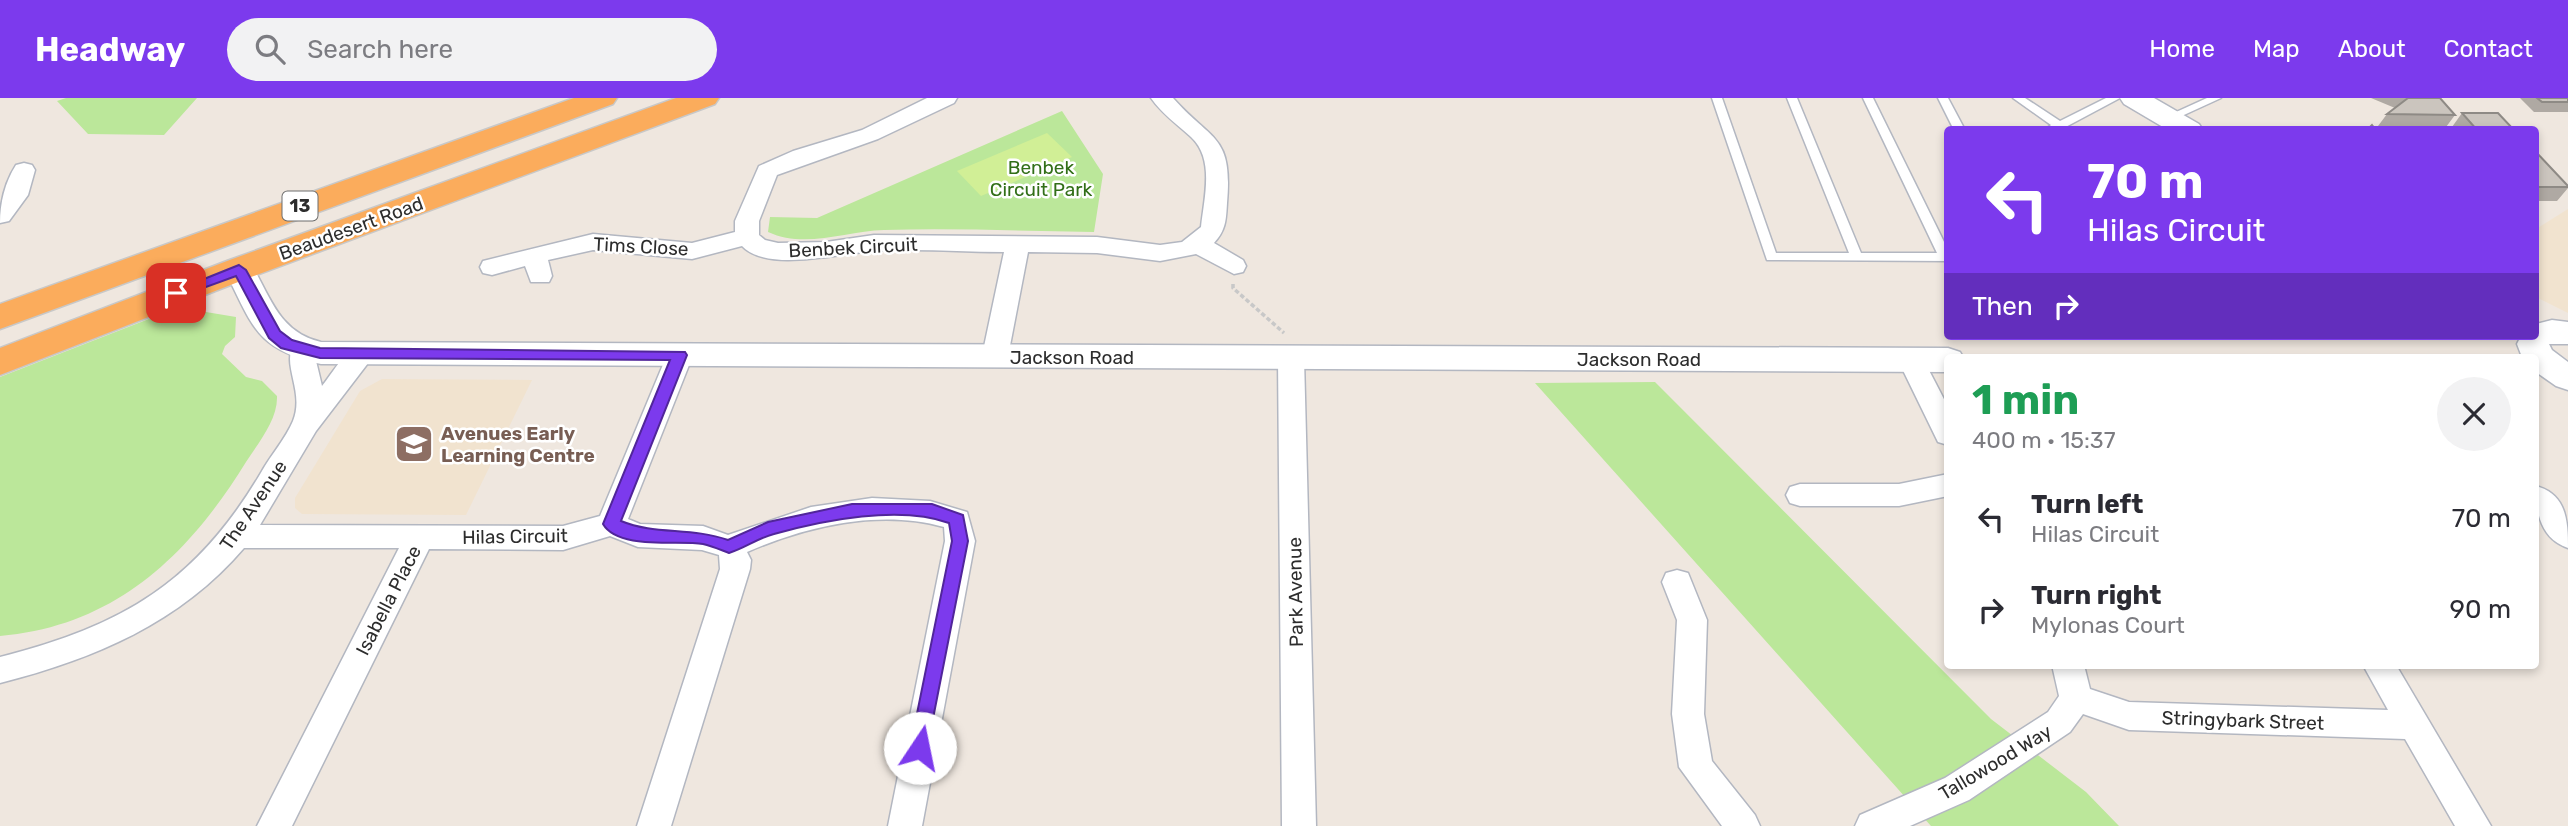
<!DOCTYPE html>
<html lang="en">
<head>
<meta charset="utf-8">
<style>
	:root { --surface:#fff; --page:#f2f2f3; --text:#2b2b33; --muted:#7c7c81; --accent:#7c3aed }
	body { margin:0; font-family:Rubik,sans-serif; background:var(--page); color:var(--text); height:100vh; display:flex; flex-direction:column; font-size:26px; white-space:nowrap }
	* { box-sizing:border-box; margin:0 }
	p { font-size:23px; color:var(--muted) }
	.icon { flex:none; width:38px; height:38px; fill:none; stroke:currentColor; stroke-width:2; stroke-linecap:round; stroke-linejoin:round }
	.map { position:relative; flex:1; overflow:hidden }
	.drawer { position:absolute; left:1944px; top:256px; width:595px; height:315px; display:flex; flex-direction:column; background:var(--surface); border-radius:7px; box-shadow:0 4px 10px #0003 }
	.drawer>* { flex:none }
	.hud { position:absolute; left:1944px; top:28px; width:595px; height:214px; border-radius:7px; box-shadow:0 4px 10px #0003; background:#7c3aed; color:#fff; overflow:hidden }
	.pin { position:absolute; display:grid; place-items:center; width:60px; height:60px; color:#fff; margin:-30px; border-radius:14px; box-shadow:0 4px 10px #0006 }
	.me { position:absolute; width:77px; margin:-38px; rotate:11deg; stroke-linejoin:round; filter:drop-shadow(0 0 5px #0008) }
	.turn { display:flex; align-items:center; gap:24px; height:147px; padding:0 28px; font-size:32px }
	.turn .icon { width:91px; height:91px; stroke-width:2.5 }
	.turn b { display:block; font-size:49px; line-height:60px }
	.then { display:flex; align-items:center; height:66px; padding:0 28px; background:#0003; gap:14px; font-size:26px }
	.round { display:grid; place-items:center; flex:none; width:74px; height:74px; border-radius:37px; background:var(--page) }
	.summary { display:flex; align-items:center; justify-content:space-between; height:119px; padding:0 28px }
	h1 { font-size:42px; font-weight:700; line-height:52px; color:#1e9e55 }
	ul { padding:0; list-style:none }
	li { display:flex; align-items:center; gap:21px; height:91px; padding:0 28px }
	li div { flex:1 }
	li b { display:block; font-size:26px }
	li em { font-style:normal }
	header { display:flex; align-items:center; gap:42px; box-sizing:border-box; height:98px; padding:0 35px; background:var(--accent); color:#fff }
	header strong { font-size:33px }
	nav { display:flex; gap:38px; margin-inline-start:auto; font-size:24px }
	.search { width:490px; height:63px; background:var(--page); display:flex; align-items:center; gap:18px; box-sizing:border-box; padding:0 24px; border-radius:38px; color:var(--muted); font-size:26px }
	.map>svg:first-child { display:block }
</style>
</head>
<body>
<header>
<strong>Headway</strong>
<div class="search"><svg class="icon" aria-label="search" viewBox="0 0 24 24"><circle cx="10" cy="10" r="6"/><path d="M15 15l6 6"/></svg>Search here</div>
<nav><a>Home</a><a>Map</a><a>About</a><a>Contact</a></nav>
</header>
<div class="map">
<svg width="2568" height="728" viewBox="0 0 2568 728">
	<rect width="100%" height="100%" fill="#efe7df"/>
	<!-- education -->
	<path fill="#f1e3cf" d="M2568,111V215L2536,199V131Z
		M382,281L532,282L466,417L302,416L295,410V400L360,293Z"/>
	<!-- green -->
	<path fill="#bbe79a" d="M66,0H197L164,37L88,36L57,3Z
		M1062,13L1103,76L1094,134C1024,133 954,130 884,132C846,133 805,151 768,134L770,119L817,120Z
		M194,212L236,219L235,239L225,248L222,256L246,279L262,283L277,298C278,321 259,344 246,364C188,458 115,528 0,538V279L159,217Z
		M1655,284L1991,621L2086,694L2119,728H1931L1535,285Z"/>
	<!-- pitch -->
	<path fill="#d1ef96" d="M1047,35L1072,59L981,98L957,73Z"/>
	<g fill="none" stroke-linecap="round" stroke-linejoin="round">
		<!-- service casing -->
		<g stroke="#b3b7c1" stroke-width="3">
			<path id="service" d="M1712,0H1722L1776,155H1849L1787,0H1797L1861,155H1937L1863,0H1873L1948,152V163L1767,162Z
				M1938,0H1948L1965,32H1954Z
				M2013,0H2025L2060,23L2106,0H2120L2060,32H2045L2051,27Z
				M2207,0H2221L2173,22L2169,23L2163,20Z"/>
		</g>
		<!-- minor casing -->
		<g stroke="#b3b7c1" stroke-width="3">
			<path id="minor" d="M927,0H957L954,5L878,41L777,77L759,123V137L765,142L778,145L826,144L874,137L1097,139L1160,147L1182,144L1201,129C1204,100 1215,61 1191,39C1177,26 1162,16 1151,0H1173C1212,44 1233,36 1227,105C1226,122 1226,132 1214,145L1243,162L1246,168L1243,174L1234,176L1196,156L1160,163L1097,155L1028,154L1008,258L1004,265L995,267L986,265L982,258L1004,154C961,154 917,150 874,153C840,155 768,175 742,148L692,161L593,152L548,162L552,178L549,184H531L525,168L492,177L483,175L480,169L483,163L593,136L692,145L735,134V123L759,68L793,53L862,32Z
				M24,65L32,67L35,72L28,97L9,123L0,125C0,105 5,84 16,67Z
				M303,243L312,246L322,288C335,272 349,243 371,249L375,256L316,333L260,427L563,428L600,418L667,257L671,250L680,248L689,250L693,257L628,421L640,426L703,428L728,437L811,409L872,400L930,403L967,414L975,443L922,728H888L945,443L944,429C879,411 807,428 747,454L751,462L750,471L671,728H637L720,471L719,457L702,452L638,449L610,438L563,452L429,451L292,728H257L399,450H244C180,525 94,561 0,585V559C123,528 197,484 262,373C271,357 286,340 293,323C305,293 281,267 294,246Z
				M1291,251L1300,253L1304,260L1316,728H1282L1278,260L1282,253Z
				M1911,253L1920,255L1948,309V347L1938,344L1898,262L1902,255Z
				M1948,376V398L1899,408H1800L1790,405L1786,397L1790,389L1800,386H1899Z
				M2539,389C2567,398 2568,425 2568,450C2541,441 2536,415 2536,390Z
				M1677,472L1688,475L1707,522L1704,616L1712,663L1755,717L1760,728H1722L1679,669L1672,616L1677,522L1662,484L1666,475Z
				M2052,567H2084L2090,591L2129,604L2388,612L2363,567H2396L2491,728H2455L2405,641L2129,632L2083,616L2070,634L1969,702L1910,728H1855L1860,717L1945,680L2048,614L2059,598Z"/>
		</g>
		<!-- tertiary casing -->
		<g stroke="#b3b7c1" stroke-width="3">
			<path id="tertiary" d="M2120,0H2154L2199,26L2203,32H2168L2124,6Z
				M239,161L250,164C270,197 278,234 321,244L1948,250L1960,254L1963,259H1948V274L321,266C254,251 253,227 224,171L228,164Z
				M2552,222L2568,224V246H2549L2552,252L2568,264V292L2556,288L2536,274V259H2522L2517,246L2521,238H2536V226Z"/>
		</g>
		<!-- trunk casing -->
		<g stroke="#c8c8c8" stroke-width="3">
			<path id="trunk" d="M574,0H617L613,6L0,231V206Z
				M676,0H719L715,6L251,179L0,277V250L227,163Z"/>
		</g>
		<!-- path -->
		<path stroke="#c8c8c8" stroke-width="3.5" stroke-dasharray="4.5 2.5" stroke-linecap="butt" d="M1233,186V190L1284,235"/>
		<!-- service -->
		<use href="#service" fill="#fff" fill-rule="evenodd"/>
		<!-- minor -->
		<use href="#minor" fill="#fff" fill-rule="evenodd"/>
		<!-- tertiary -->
		<use href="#tertiary" fill="#fff" fill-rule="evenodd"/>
		<!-- trunk -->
		<use href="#trunk" fill="#fbac5c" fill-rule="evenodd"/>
	</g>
	<!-- wall -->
	<path fill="#afa9a3" d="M2371,0H2440L2455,17L2446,29L2378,28L2387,16L2395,10Z
		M2520,0H2568V14H2534Z
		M2462,15L2514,32H2454L2452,29Z
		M2536,54L2568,88V90L2557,103H2536Z"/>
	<!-- building -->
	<path fill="#cbc5be" stroke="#8e8a85" stroke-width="2" d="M2408,0H2440L2455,17L2387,16Z
		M2537,0H2568V4H2542Z
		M2462,15H2498L2514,32H2477Z
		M2372,27L2376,32H2367Z
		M2536,54L2568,88V89H2536Z"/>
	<!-- route -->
	<path fill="#7c3aed" stroke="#51269a" stroke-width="2" d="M239,167L246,172L280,233L292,242L320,250L685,254L687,257L621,423C655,437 691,429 728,442L768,424L852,406H932L963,417L968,443L926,656L920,659L913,656L910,650L952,443L949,425C900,407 824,422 774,436C758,440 745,450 729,455C721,452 712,448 703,446C678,442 618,452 603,426L670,262L320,260L281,250L269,240L236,178L176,200L169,195Z"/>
	<!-- icons -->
	<defs>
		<g id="school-square" transform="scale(2.0125)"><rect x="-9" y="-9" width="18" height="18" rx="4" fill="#8d6e63" stroke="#fff"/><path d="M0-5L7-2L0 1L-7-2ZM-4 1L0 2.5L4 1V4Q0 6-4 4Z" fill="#fff"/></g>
	</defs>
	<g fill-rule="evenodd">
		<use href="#school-square" x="414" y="346"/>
	</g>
	<g text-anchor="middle" stroke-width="5" stroke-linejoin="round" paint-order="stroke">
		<!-- shield labels -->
		<rect fill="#fff" stroke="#6c6c6c" stroke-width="2" x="282.5" y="93.5" width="35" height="29" rx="5"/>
		<g font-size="18" font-weight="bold" fill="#2d2d2d">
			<text x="300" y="114">13</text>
		</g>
		<!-- park labels -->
		<g font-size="19" fill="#326f18" stroke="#fff">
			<text x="1041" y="76">Benbek<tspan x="1041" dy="22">Circuit Park</tspan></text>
		</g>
		<!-- street labels -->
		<g font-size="19" fill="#2d2d2d" stroke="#fff">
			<text transform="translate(351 130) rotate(-20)" y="7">Beaudesert Road</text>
			<text transform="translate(641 148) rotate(3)" y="7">Tims Close</text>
			<text transform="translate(853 149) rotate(-3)" y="7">Benbek Circuit</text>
			<text x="1072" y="266">Jackson Road</text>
			<text x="1639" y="268">Jackson Road</text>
			<text transform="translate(253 407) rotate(-56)" y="7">The Avenue</text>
			<text transform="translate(515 438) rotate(-1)" y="7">Hilas Circuit</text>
			<text transform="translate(1295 494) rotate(-91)" y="7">Park Avenue</text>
			<text transform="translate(388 502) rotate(-63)" y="7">Isabella Place</text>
			<text transform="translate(2243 622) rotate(2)" y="7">Stringybark Street</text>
			<text transform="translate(1995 664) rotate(-31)" y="7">Tallowood Way</text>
		</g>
		<!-- education labels -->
		<g font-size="19" font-weight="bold" fill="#785e54" stroke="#fff" text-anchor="start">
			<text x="441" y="342">Avenues Early<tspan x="441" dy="22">Learning Centre</tspan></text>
		</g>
	</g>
</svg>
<div class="pin" style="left:176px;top:195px;background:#d93025"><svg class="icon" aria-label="arrive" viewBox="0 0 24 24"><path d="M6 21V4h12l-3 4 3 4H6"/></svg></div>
<svg class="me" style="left:920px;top:650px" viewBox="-20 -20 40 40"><circle r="19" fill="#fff"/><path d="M0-13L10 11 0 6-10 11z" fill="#7c3aed"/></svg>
<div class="hud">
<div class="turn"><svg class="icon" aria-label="left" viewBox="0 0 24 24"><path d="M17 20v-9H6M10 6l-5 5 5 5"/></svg><div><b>70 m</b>Hilas Circuit</div></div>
<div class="then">Then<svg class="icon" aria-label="right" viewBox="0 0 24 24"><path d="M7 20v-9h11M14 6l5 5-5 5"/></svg></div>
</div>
<section class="drawer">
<div class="summary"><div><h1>1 min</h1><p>400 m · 15:37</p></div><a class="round"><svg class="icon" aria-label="close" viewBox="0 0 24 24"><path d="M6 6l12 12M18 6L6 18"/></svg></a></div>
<ul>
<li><svg class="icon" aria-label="left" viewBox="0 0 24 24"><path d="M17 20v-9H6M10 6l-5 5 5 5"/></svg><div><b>Turn left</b><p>Hilas Circuit</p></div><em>70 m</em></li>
<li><svg class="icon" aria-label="right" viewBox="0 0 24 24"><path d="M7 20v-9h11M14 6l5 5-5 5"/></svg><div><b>Turn right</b><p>Mylonas Court</p></div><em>90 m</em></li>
</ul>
</section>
</div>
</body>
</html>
